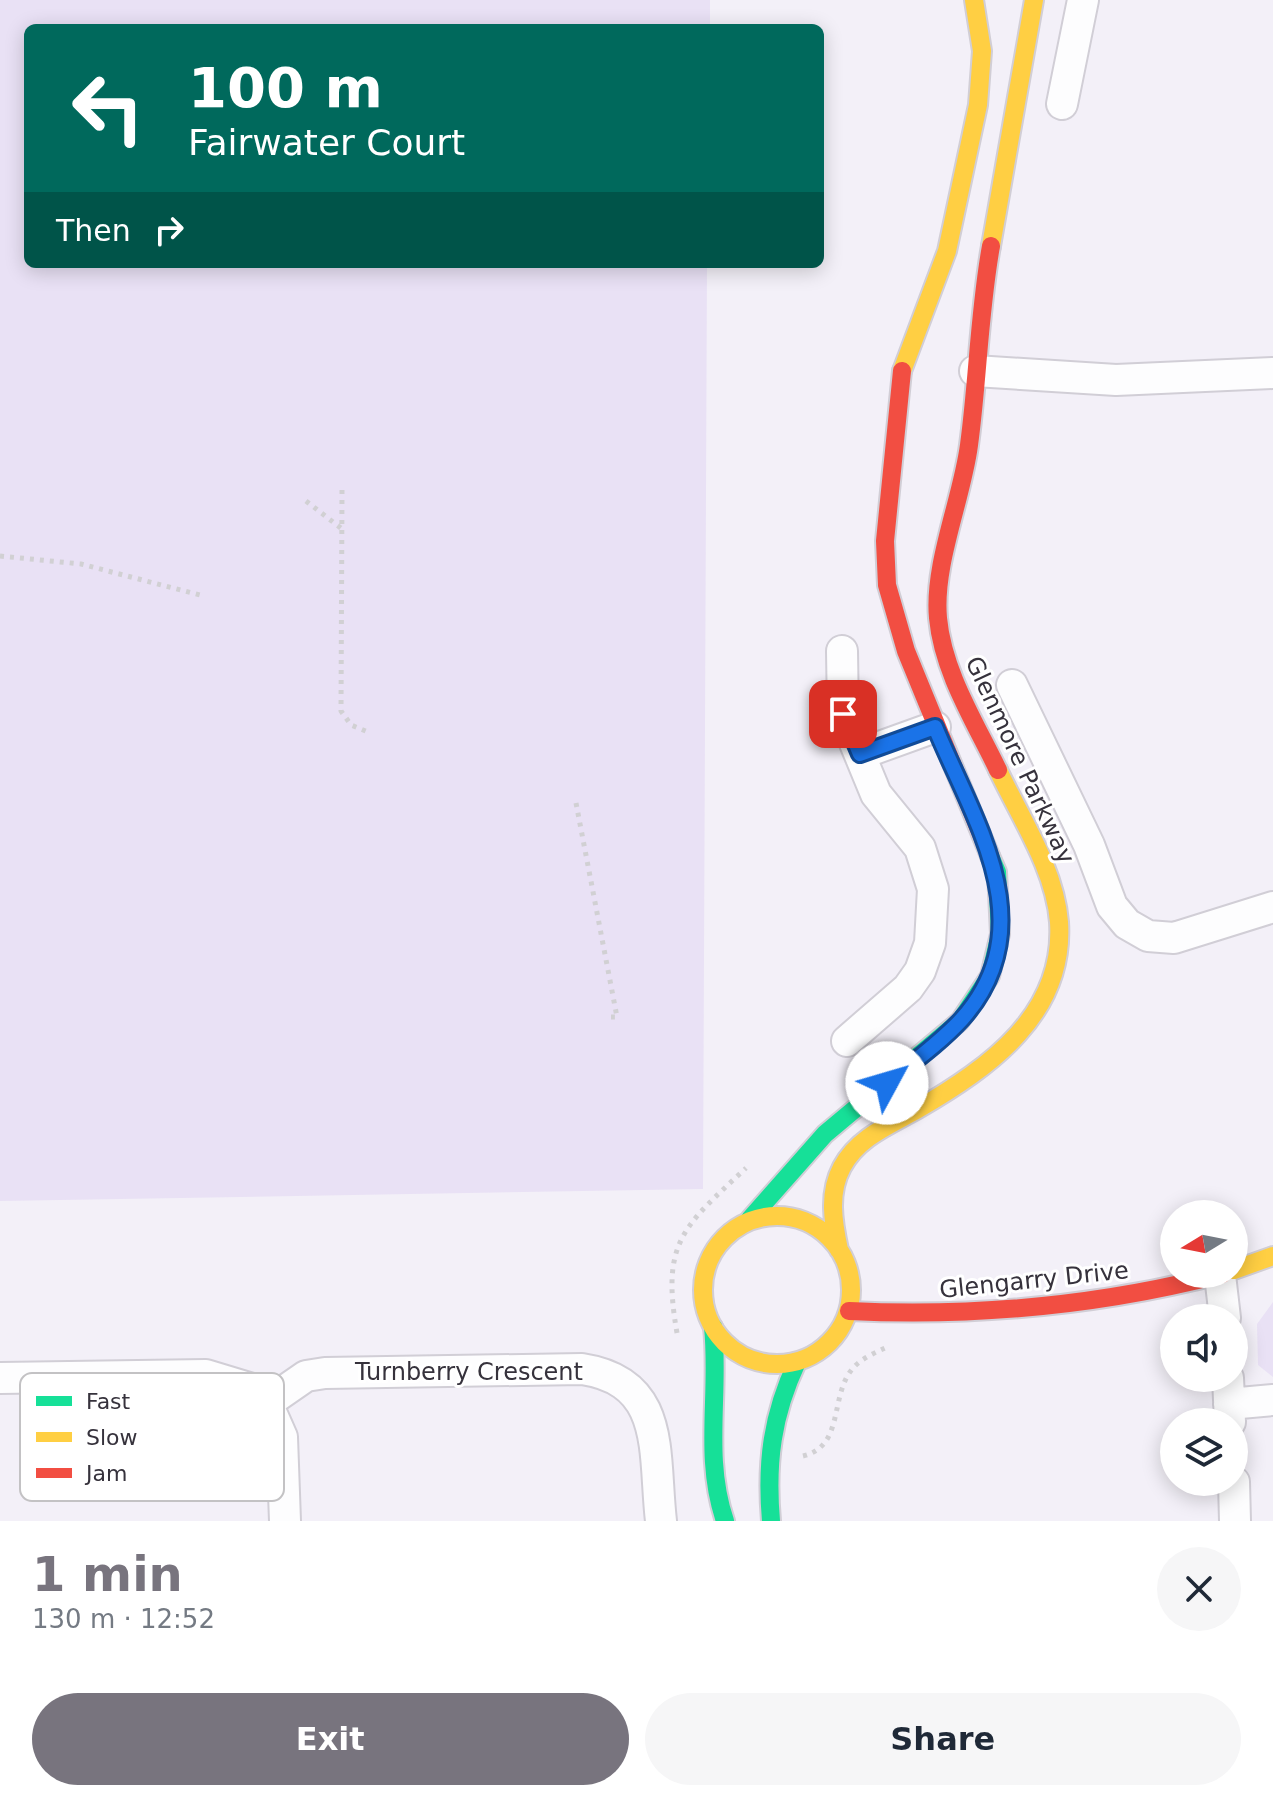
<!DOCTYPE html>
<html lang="en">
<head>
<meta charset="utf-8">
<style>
	:root { --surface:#fff; --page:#f6f6f7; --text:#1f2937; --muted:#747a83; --accent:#78747e }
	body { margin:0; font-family:"DejaVu Sans",sans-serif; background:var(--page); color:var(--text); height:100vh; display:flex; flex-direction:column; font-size:30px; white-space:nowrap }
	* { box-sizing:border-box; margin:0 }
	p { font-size:26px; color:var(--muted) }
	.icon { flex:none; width:44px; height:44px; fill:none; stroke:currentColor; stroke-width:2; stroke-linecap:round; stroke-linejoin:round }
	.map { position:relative; height:1521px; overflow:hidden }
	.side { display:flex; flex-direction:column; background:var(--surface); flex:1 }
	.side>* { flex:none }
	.hud { position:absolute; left:24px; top:24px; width:800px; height:244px; border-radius:12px; box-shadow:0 4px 20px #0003; background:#00695c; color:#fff; overflow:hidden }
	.needle { width:52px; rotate:260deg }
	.tools { position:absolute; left:1160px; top:1200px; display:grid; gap:16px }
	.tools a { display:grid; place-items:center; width:88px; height:88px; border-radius:50%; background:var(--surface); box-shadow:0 4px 20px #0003; font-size:40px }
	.pin { position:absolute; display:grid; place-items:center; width:68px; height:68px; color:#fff; margin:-34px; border-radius:16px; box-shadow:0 4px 12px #0006 }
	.me { position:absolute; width:88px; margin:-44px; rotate:51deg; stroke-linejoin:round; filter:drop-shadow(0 0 6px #0008) }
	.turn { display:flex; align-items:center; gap:28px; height:168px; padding:0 32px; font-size:36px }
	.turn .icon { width:104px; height:104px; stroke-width:2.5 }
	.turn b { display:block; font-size:56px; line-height:68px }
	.then { display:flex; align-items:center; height:76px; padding:0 32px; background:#0003; gap:16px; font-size:30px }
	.round { display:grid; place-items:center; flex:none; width:84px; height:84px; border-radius:42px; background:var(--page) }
	.summary { display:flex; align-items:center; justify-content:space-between; height:136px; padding:0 32px }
	h1 { font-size:48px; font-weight:800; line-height:60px; color:var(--accent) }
	.cta { display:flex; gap:16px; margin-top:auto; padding:16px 32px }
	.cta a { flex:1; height:92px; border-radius:48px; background:var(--accent); color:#fff; font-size:32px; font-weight:800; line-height:92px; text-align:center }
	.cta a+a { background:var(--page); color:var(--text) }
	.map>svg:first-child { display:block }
</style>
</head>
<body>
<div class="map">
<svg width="1273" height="1521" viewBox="0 0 1273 1521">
	<rect width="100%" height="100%" fill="#f3f0f8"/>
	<!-- green -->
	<path fill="#e9e1f5" d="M0,0H710V28H28V264H707L703,1189L0,1201Z
		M1273,1302V1377L1258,1365L1257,1324Z"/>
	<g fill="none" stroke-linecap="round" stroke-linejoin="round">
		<!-- street casing -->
		<g stroke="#d1ced6" stroke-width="34">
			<path id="street" d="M1062,104L1083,0
				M975,371L1116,380L1273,373
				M842,651L843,714L876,794L920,848L933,889L930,943L920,971L908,988L847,1041
				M1012,685L1089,845L1112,906L1127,924L1148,936L1174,938L1273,907
				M860,754L935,727
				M1220,1275L1225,1318
				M0,1378L206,1375L249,1388L267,1403L282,1437L285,1521
				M1228,1378L1230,1422
				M267,1403L306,1376L325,1373L582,1369C667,1382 653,1453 661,1521
				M1229,1404L1273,1400
				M1234,1482L1235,1521"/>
		</g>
		<!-- fast casing -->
		<g stroke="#d1ced6" stroke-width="22">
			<path id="fast" d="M750,1219L825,1134L960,1021L990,976L1000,934L997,872L990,856
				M713,1327C720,1393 703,1457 725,1521
				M771,1521C766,1463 772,1415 797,1362"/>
		</g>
		<!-- slow casing -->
		<g stroke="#d1ced6" stroke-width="22">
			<path id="slow" d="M991,246L1034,0
				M902,371L947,251L978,105L982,51L974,0
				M703 1290a74 74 0 1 1 148 0a74 74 0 1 1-148 0Z
				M839,1250C833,1222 828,1193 842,1167C858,1137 890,1125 918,1109C990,1067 1065,1014 1059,922C1055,869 1020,817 998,770
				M1234,1270L1273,1256"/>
		</g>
		<!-- jam casing -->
		<g stroke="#d1ced6" stroke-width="22">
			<path id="jam" d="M991,246C979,312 978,379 969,445C962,499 933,564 938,618C943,672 975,722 998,770
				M902,371L885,541L887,585L906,651L990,856
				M849,1311C976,1317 1098,1306 1222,1274"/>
		</g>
		<!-- path -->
		<path stroke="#d1d0d3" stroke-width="5" stroke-dasharray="4 6" stroke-linecap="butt" d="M342,490L341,711L351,725L368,732
			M306,501L342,529
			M0,556L81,564L200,595
			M576,803L617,1017H611
			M677,1333C661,1242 683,1227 746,1168
			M803,1456C845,1446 829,1396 853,1368C861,1359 874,1353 885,1348"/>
		<!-- street -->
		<use href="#street" stroke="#fdfdfe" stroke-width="30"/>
		<!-- fast -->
		<use href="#fast" stroke="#16e098" stroke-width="18"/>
		<!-- slow -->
		<use href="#slow" stroke="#ffcf43" stroke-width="18"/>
		<!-- jam -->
		<use href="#jam" stroke="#f24e42" stroke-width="18"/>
	</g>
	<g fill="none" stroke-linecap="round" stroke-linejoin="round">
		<!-- route casing -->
		<g stroke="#114b97" stroke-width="20">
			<path id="route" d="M843,714L860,754L935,727C974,821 1045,925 962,1019C940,1043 912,1063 887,1083"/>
		</g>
		<!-- route -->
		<use href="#route" stroke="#1a73e8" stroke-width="14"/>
	</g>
	<g text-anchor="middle" stroke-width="6" stroke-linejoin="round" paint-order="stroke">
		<!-- street labels -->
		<g font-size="24" fill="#36323c" stroke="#fff">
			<text transform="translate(1020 760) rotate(65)" y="8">Glenmore Parkway</text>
			<text transform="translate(1034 1280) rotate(-6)" y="8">Glengarry Drive</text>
			<text x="469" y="1380">Turnberry Crescent</text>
		</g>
	</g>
	<!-- legend -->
	<rect x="20" y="1373" width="264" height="128" rx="12" fill="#fff" stroke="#c3c2c4" stroke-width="2"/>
	<rect x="36" y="1396" width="36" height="10" fill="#16e098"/>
	<rect x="36" y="1432" width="36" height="10" fill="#ffcf43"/>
	<rect x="36" y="1468" width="36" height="10" fill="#f24e42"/>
	<g font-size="22" fill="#36323c">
		<text x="86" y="1409">Fast</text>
		<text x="86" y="1445">Slow</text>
		<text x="86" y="1481">Jam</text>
	</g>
</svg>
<div class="tools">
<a><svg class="needle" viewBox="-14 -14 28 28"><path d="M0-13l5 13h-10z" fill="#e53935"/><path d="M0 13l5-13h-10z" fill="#747a83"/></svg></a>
<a><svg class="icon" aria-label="sound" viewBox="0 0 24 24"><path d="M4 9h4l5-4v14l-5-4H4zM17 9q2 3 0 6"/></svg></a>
<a><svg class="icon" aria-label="layers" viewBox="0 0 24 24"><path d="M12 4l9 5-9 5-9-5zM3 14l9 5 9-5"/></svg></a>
</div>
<div class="pin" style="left:843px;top:714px;background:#d93025"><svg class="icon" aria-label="arrive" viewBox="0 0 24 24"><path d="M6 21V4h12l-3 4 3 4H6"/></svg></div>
<svg class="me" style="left:887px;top:1083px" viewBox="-20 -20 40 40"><circle r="19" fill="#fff"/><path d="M0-13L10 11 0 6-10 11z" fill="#1a73e8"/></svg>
<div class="hud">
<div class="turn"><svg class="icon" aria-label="left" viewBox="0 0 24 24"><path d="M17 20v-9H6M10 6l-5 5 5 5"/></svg><div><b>100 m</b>Fairwater Court</div></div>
<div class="then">Then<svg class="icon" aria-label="right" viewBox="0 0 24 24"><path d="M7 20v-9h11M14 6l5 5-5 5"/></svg></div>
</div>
</div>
<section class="side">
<div class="summary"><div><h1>1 min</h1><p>130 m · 12:52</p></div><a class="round"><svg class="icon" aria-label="close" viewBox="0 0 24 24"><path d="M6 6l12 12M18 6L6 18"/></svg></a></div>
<div class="cta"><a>Exit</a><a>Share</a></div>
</section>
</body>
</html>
